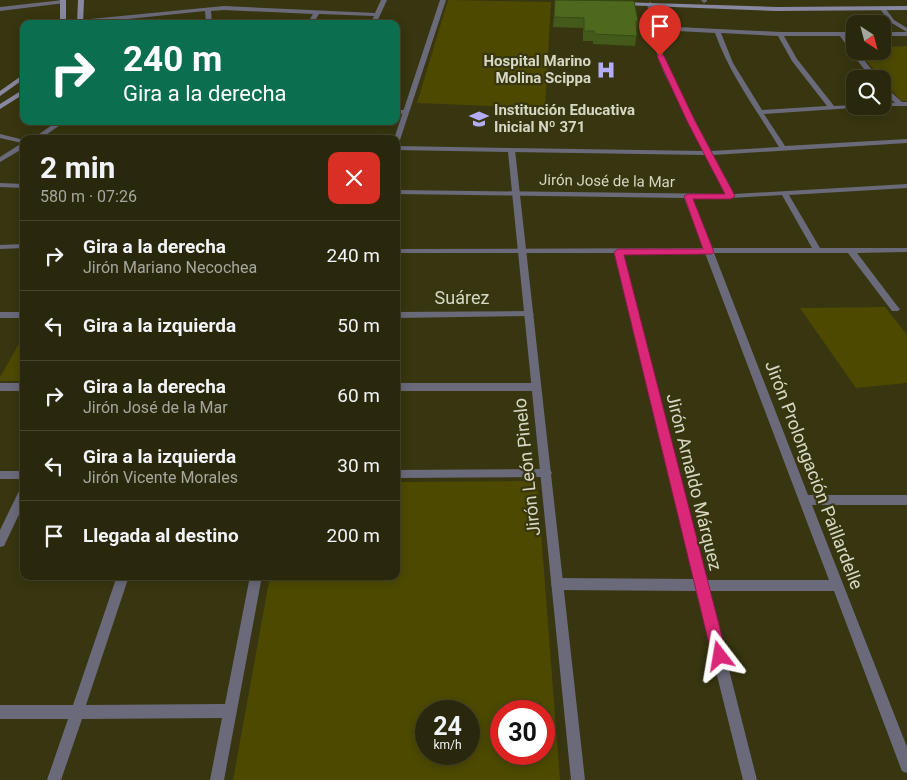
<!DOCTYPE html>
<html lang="es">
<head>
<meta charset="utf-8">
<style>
	:root { --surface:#2a280c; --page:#323015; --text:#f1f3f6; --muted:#a5a69d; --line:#46442d }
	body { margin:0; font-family:Roboto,sans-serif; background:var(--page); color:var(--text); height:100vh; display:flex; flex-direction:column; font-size:19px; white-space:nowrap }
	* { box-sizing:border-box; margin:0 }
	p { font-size:16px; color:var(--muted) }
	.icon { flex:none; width:28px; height:28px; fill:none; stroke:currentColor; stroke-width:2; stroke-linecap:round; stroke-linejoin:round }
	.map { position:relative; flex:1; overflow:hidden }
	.side { position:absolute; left:20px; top:135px; width:380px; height:445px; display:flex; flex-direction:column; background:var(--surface); border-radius:10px; box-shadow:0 2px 12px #0003,0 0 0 1px var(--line) }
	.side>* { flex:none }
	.banner { position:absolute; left:20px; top:20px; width:380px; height:105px; border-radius:10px; box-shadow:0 2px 12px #0003,0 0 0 1px var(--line); background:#0b6e4f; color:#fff; overflow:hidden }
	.needle { width:32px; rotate:144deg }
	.tools { position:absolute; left:846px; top:15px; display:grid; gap:10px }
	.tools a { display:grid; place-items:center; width:45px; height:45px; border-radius:10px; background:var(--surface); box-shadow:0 2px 12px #0003,0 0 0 1px var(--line); font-size:25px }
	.speed { position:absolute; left:415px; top:700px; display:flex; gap:10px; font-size:25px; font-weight:700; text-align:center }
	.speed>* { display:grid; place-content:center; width:65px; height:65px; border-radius:50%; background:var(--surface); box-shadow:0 2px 12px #0003,0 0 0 1px var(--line); line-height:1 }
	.speed small { font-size:12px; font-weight:400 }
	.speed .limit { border:8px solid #d22; background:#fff; color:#111 }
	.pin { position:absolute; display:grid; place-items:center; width:42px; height:42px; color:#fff; margin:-51px -21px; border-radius:50% 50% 50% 0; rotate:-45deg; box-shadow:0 0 5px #0007 }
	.pin .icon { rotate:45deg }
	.me { position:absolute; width:55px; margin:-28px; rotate:346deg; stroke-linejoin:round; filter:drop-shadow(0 0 4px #0008) }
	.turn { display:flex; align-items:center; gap:18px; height:105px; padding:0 20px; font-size:22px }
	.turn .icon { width:65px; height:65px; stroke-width:2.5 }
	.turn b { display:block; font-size:35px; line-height:42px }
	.round { display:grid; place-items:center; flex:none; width:52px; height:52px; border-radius:10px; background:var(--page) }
	.headline { display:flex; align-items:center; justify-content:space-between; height:85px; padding:0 20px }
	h1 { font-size:30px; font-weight:700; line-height:38px }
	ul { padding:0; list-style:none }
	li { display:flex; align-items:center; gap:15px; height:70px; padding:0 20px; border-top:1px solid var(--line) }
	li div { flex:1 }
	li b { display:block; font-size:19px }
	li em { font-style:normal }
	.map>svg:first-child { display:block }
</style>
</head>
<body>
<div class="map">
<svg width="907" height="780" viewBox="0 0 907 780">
	<rect width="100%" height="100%" fill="#383610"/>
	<!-- green -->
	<path fill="#4d4a00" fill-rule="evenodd" d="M448,0L551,2L545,108L417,103Z
		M213,19L306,23L214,24Z
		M907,46V101H901L858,51H882L883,47Z
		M885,307L907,335V383L856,388L800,308Z
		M24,335V381H0V377Z
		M537,481L560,780H233L270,576H396V482ZM426,711H469V754H426ZM501,711H544V754H501Z"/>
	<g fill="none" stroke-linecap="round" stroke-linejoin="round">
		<!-- minor -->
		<path fill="#6b6a7b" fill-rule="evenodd" d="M63,0L66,2L65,3L0,11V7Z
			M381,0H387L376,24H370L374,16L319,14L313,24H307L313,14L224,10L211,11L212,24H206L205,11L80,24L77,22L80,20L224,6L375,13Z
			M701,0H707V1L704,3Z
			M650,2L653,4L657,26L780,32H855V36H846L855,51H857L879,79H872L857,60L840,36H784L797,59L834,106L855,105V106H868L867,107L764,114L785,146L907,139V143L713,155L734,194L907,184V188L789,195L820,248H907V252L857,253L898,307L900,309L898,311H892L848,253H714L808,495H907V505H812L907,747V773L902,771L900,766L834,591H709L757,780H743L696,591L557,590L553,588L551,584L553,580L557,578L694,579L614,253H396V249L703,248L684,198L396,194V190L726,194L706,155L511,152L507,150L511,148L704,151L664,73L657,54L647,4ZM658,30L715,33C730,75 756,109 779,147L711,151L670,73L663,54ZM721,33L778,36L792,61L827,106L762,110L733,63ZM782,195L812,248H712L692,198H731ZM622,253H705L829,580H706Z
			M881,8H885L894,20L907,28V32L890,22L880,9Z
			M882,32H907V36H882Z
			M882,84L902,102H907V106H880H882V103H895L882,90Z
			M396,110H406L409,112L406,114H396Z
			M58,121H66L40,139H32Z
			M0,134L24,140V148L0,162V157L22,143L0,138Z
			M0,183L24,184V188L0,187Z
			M24,244V248L0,249V245Z
			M529,311L534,314L532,316L396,318V312Z
			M0,312H24V318H0Z
			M0,383H24V391H0Z
			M396,383H536L541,387L536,391H396Z
			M546,469L550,470L552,473L550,476L546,477L396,478V470Z
			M0,471H24V479H0Z
			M24,488V504L4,546L0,547V530L20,489Z
			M117,576H129L86,705L225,704L250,576H262L224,780H210L222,718L82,719L61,780H47L68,719H0V705H73Z"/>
		<!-- tertiary -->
		<path fill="#6b6a7b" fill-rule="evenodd" d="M440,0H446L399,143L396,145V139H394Z
			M396,146L511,148L515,150L585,780H571L508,152L396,150Z"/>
		<!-- secondary -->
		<path fill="#8988a2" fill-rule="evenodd" d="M60,0H66V24H60Z
			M78,0H84L83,24H77Z
			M619,2L776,7L907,6V10L776,11L621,5L619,4Z
			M24,74V79L0,96V91Z
			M24,89V94L0,109V104Z"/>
	</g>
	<!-- wall -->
	<path fill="#435a1a" d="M555,0L638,21L635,46L593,44V41H583V28L553,27Z"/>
	<!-- building -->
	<path fill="#4e691e" stroke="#374a15" d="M555,0L634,1L638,21H636L637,36L594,34V31H584V18L554,17Z"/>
	<!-- route -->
	<path fill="#db2777" stroke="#8e194d" d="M660,53L664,56L695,121L735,196L731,199H693L714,252L712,254L624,255L727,656L725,661L720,663L714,661L712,656L614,252L618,249H703L684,196L688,194H725L687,121L657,56Z"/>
	<!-- icons -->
	<defs>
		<g id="hospital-bare" transform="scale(1.5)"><path d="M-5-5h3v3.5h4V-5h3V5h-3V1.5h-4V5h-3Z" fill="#b3adf9" stroke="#383610" stroke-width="2.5" paint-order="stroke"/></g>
		<g id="school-bare" transform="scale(1.5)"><path d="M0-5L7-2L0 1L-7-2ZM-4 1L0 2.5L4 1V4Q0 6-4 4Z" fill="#b3adf9" stroke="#383610" stroke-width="2.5" paint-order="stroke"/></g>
	</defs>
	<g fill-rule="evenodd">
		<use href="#hospital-bare" x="606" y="70"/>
		<use href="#school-bare" x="479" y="119"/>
	</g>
	<g text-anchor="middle" stroke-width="4.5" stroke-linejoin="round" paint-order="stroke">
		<!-- far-poi labels -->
		<g font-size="15" font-weight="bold" fill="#d7d8c3" stroke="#383610" text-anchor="end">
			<text x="591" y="66">Hospital Marino<tspan x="591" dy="17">Molina Scippa</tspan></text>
			<text x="494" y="115" text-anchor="start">Institución Educativa<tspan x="494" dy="17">Inicial Nº 371</tspan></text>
		</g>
		<!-- far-street labels -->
		<g font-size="15" fill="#d7d8c3" stroke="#383610">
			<text transform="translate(607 181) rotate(1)" y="5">Jirón José de la Mar</text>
		</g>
		<!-- street labels -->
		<g font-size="18" fill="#d7d8c3" stroke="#383610">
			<text x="462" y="304">Suárez</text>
			<text transform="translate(527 467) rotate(-96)" y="6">Jirón León Pinelo</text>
			<text transform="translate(814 475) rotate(69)" y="6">Jirón Prolongación Paillardelle</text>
			<text transform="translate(694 482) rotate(76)" y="6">Jirón Arnaldo Márquez</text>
		</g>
	</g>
</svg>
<div class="tools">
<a><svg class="needle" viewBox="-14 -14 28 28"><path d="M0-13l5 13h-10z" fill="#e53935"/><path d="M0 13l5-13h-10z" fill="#a5a69d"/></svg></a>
<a><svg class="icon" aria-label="search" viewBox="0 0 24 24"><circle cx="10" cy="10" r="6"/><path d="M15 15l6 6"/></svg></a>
</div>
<div class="speed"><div>24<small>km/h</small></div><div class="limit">30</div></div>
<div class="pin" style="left:660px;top:56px;background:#d93025"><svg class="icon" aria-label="arrive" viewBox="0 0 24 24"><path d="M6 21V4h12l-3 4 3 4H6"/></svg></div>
<svg class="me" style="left:720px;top:656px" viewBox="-20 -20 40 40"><path d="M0-17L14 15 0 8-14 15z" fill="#db2777" stroke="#fff" stroke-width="4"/></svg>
<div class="banner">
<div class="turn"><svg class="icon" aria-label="right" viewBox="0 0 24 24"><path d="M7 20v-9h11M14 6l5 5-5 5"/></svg><div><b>240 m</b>Gira a la derecha</div></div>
</div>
<section class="side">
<div class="headline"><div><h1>2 min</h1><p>580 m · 07:26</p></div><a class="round" style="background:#d93025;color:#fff"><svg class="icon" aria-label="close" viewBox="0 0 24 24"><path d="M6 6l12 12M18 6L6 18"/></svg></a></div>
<ul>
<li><svg class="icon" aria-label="right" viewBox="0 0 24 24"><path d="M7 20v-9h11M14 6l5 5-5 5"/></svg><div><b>Gira a la derecha</b><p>Jirón Mariano Necochea</p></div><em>240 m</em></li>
<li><svg class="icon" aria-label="left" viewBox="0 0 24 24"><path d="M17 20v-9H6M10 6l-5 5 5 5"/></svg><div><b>Gira a la izquierda</b></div><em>50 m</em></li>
<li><svg class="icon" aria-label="right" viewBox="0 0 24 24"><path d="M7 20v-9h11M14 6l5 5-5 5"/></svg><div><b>Gira a la derecha</b><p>Jirón José de la Mar</p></div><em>60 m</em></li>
<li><svg class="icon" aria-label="left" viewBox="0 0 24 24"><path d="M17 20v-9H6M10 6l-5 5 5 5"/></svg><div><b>Gira a la izquierda</b><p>Jirón Vicente Morales</p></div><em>30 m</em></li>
<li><svg class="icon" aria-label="arrive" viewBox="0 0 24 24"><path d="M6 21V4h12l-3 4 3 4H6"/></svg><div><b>Llegada al destino</b></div><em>200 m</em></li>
</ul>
</section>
</div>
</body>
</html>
